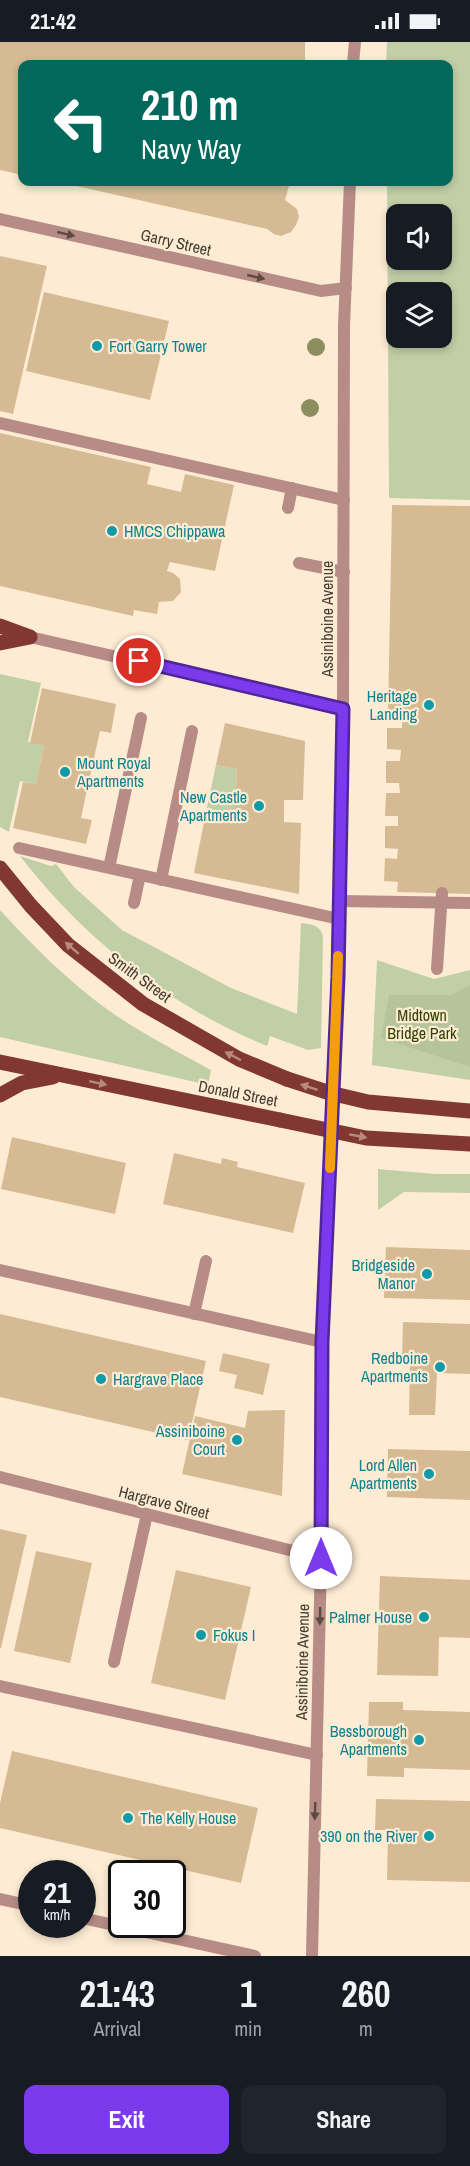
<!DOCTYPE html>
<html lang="en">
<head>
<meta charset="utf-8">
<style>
	:root { --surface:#171b24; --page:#20242c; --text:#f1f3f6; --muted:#9ea1a6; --accent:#7c3aed }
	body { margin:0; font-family:"Archivo Narrow",sans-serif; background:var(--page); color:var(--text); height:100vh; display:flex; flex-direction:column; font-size:22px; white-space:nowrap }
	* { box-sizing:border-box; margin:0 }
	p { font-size:20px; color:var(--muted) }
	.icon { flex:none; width:33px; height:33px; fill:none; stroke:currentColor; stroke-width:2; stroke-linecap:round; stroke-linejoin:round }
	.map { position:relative; height:1914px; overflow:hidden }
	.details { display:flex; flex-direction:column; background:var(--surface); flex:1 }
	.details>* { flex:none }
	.hud { position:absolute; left:18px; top:18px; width:435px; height:126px; border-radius:12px; box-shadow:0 3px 9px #0003; background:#00695c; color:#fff; overflow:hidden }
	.fabs { position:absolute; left:386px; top:162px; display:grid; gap:12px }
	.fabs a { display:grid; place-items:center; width:66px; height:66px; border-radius:12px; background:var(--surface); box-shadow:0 3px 9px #0003; font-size:30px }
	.speed { position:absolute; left:18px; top:1818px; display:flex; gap:12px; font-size:30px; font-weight:700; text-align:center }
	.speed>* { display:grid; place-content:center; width:78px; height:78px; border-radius:50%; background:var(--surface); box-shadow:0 3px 9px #0003; line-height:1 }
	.speed small { font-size:15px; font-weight:400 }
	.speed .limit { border:3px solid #111; border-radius:9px; background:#fff; color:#111 }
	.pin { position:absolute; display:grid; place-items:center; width:51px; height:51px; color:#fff; margin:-26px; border:3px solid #fff; border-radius:50%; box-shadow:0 2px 6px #0007 }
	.me { position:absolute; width:66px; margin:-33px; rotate:0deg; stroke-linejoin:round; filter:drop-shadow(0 0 4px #0008) }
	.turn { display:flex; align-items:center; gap:21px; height:126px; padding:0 24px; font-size:27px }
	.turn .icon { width:78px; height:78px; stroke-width:2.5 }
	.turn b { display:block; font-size:42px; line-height:51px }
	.eta { display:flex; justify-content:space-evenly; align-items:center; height:102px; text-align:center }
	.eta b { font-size:36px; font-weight:700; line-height:42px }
	.action { display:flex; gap:12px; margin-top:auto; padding:12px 24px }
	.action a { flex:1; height:69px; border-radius:12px; background:var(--accent); color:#fff; font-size:24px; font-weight:700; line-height:69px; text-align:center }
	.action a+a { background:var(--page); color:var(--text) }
	.status { display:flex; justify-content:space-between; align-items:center; height:42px; padding:0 30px; background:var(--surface); direction:ltr }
	.status svg { height:16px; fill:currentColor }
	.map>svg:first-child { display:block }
</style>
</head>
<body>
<div class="status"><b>21:42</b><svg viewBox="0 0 49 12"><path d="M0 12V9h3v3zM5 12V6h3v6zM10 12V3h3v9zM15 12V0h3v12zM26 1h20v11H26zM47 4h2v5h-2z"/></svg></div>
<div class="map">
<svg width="470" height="1914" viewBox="0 0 470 1914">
	<rect width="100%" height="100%" fill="#fdecd3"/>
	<!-- green -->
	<path fill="#c1cfa7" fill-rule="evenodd" d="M387,0H470V458L389,456L387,140H448V22H386ZM441,172V218H396V172ZM396,250H441V296H396Z
		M0,632L41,641L28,700L44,704L36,742L20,739L9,790L0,785Z
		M216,723L237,727L234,781L205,775Z
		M20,814L51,824L56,822L74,845L122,888L231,946L297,972L301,881C311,882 321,883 323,895L321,1006L308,1008L270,994L267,1004C168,963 86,899 20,814Z
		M0,868C33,904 68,939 108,968C141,991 176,1009 211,1028L208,1043L0,995Z
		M377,918L434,937L470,928V1038L372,1023Z
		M378,1127L435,1132H470V1151L404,1150L378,1168Z"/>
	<!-- forest -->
	<path fill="#b6c49b" d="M470,943V1025L381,996L389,953H452Z"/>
	<!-- building -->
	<path fill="#d5ba94" d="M0,0H305V22H22V133L0,128Z
		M59,140H290L285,158L297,167L299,175L296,183L291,190L281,194L274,192L267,187Z
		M0,214L47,224L13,372L0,369Z
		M44,250L169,279L150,358L26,329Z
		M0,391L151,425L147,442L181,450L185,432L234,443L215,529L170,520L167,529L173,531L180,537L181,550L173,559L159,560L157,572L134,568L133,574L0,544Z
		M392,463L470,464V852L397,850L398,840L384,839L385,816L397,817L398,807L385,806V784H398V774H385L386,751H400L399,741H386V719H400L401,708L387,707V686H402V674H388Z
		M42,646L116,662L111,691L100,689L85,757L81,776L92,778L86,802L13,786L23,740L36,742L44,704L30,701Z
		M225,681L305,699L303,758H284V780L301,781L299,852L194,831L205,775L234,781L237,727L216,723Z
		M12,1095L126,1121L115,1172L1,1147Z
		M174,1111L221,1122L222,1116L238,1120L237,1125L305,1141L293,1191L163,1162Z
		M386,1205L470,1208V1258L384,1256Z
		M0,1272L206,1319L188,1398L0,1355Z
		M403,1280L470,1282V1332L437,1331L435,1373H409L410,1318H402Z
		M223,1311L270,1322L263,1353L234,1346L237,1333L219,1329Z
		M285,1368L282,1454L182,1432L195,1374L245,1386L248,1369Z
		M388,1407L470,1409V1458L387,1455Z
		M0,1487L27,1493L1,1606H0Z
		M36,1509L92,1521L70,1621L14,1609Z
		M176,1528L251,1545L225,1658L151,1641Z
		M380,1534L470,1538V1596L439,1595L438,1634L377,1633Z
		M369,1660H403V1668L470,1670V1728L404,1726V1735L367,1734Z
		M12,1709L258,1766L241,1841L0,1786V1761Z
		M376,1757L470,1759V1840L387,1838L388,1788H375Z"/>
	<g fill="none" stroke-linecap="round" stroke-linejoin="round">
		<!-- lane -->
		<path stroke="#b78c87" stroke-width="12" d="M0,381L344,458
			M288,466L292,446
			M299,521L344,530
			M19,806L339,877
			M109,826L141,676
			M161,838L192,689
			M340,859L470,861
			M134,861L140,833
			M437,927L442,851
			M0,1228L322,1300
			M194,1272L206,1219
			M114,1620L147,1472
			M0,1644L317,1713"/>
		<!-- street -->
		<path stroke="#b78c87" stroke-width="12" d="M353,22L355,0
			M0,177L321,249L346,246
			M30,595L343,667
			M0,1435L321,1516
			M0,1857L32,1864
			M82,1876L255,1914
			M312,1914L321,1516L322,1300L340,859L343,667L344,284L350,140"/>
		<!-- primary -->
		<path stroke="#813833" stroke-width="15" d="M0,584L30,595
			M0,601L30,595
			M0,826L31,864L68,903L143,962L239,1017L287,1037
			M0,1020L280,1078
			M0,1053L22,1041L53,1035"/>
		<!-- primary-bridge -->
		<path stroke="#813833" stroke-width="15" d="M287,1037L330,1051L368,1060L470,1069
			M280,1078L366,1096L470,1102"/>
	</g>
	<!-- trees -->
	<g fill="#8d8e5f">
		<circle cx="316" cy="305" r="9"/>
		<circle cx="310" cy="366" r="9"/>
	</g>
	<!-- one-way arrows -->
	<defs><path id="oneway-solid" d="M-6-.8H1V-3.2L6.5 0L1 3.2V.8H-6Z" transform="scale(1.5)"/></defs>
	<g fill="#5b4c41">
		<use href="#oneway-solid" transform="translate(66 192) rotate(13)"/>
		<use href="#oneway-solid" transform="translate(256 235) rotate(13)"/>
		<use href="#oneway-solid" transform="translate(320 1574) rotate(91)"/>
		<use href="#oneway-solid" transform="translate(315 1769) rotate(92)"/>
	</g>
	<g fill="#b9897b">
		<use href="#oneway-solid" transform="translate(72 906) rotate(-139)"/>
		<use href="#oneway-solid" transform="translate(233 1014) rotate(-152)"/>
		<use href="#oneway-solid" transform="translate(98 1041) rotate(12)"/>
		<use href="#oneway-solid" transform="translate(309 1045) rotate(-162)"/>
		<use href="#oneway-solid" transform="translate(358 1094) rotate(10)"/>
	</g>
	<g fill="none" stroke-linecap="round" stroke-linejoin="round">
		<!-- route casing -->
		<g stroke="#51269a" stroke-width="15">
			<path id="route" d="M139,619L343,667L338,935L322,1300L321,1516"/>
		</g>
		<!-- route -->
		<use href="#route" stroke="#7c3aed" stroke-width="10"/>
		<!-- slow -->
		<path stroke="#f59e0b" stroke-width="10" d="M330,1126L338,914"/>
	</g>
	<!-- markers -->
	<g fill="#0f9aa8" stroke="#fdecd3" stroke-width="2">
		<circle cx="97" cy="304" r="6"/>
		<circle cx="112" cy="489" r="6"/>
		<circle cx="429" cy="663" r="6"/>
		<circle cx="65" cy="730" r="6"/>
		<circle cx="259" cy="764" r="6"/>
		<circle cx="427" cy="1232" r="6"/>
		<circle cx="440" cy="1325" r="6"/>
		<circle cx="101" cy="1337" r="6"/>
		<circle cx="237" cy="1398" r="6"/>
		<circle cx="429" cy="1432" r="6"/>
		<circle cx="424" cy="1575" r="6"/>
		<circle cx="201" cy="1593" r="6"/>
		<circle cx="419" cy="1698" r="6"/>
		<circle cx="128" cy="1776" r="6"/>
		<circle cx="429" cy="1794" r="6"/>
	</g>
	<g text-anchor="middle" stroke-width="4.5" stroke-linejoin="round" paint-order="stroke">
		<!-- street labels -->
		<g font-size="16" fill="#443c30" stroke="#fdecd3">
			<text transform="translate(176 200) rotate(13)" y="6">Garry Street</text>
			<text transform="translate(327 577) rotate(-90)" y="6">Assiniboine Avenue</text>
			<text transform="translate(140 935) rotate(36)" y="6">Smith Street</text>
			<text transform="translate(238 1051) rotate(11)" y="6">Donald Street</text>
			<text transform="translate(164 1460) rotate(14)" y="6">Hargrave Street</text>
			<text transform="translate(302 1620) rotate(-89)" y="6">Assiniboine Avenue</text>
		</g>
		<!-- culture labels -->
		<g font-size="16" fill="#0d838f" stroke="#fdecd3" text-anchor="end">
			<text x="109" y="310" text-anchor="start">Fort Garry Tower</text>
			<text x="124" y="495" text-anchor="start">HMCS Chippawa</text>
			<text x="417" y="660">Heritage<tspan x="417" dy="18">Landing</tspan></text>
			<text x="77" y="727" text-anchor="start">Mount Royal<tspan x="77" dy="18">Apartments</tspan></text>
			<text x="247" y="761">New Castle<tspan x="247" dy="18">Apartments</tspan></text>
			<text x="415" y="1229">Bridgeside<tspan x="415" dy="18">Manor</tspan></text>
			<text x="428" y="1322">Redboine<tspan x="428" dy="18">Apartments</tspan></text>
			<text x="113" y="1343" text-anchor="start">Hargrave Place</text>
			<text x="225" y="1395">Assiniboine<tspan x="225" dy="18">Court</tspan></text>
			<text x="417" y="1429">Lord Allen<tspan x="417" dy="18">Apartments</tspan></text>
			<text x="412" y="1581">Palmer House</text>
			<text x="213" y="1599" text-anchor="start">Fokus I</text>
			<text x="407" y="1695">Bessborough<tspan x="407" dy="18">Apartments</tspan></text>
			<text x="140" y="1782" text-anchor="start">The Kelly House</text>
			<text x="417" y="1800">390 on the River</text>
		</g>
		<!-- park labels -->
		<g font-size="16" fill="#314100" stroke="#fdecd3">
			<text x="422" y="979">Midtown<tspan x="422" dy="18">Bridge Park</tspan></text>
		</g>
	</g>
</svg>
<div class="fabs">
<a><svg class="icon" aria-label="sound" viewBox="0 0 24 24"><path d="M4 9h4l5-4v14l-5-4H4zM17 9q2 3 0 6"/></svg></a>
<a><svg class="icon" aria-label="layers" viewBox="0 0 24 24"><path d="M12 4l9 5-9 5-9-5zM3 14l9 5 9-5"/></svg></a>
</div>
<div class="speed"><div>21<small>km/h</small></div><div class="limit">30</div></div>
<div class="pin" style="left:139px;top:619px;background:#d93025"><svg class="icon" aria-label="arrive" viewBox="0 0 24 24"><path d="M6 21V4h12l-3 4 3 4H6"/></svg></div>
<svg class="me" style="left:321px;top:1516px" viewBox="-20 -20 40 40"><circle r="19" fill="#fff"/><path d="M0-13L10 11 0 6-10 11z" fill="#7c3aed"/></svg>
<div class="hud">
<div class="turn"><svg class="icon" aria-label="left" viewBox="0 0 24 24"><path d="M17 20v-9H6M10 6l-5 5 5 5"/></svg><div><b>210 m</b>Navy Way</div></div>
</div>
</div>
<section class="details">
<div class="eta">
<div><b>21:43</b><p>Arrival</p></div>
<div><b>1</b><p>min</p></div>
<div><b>260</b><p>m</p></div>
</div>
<div class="action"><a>Exit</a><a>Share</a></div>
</section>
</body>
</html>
